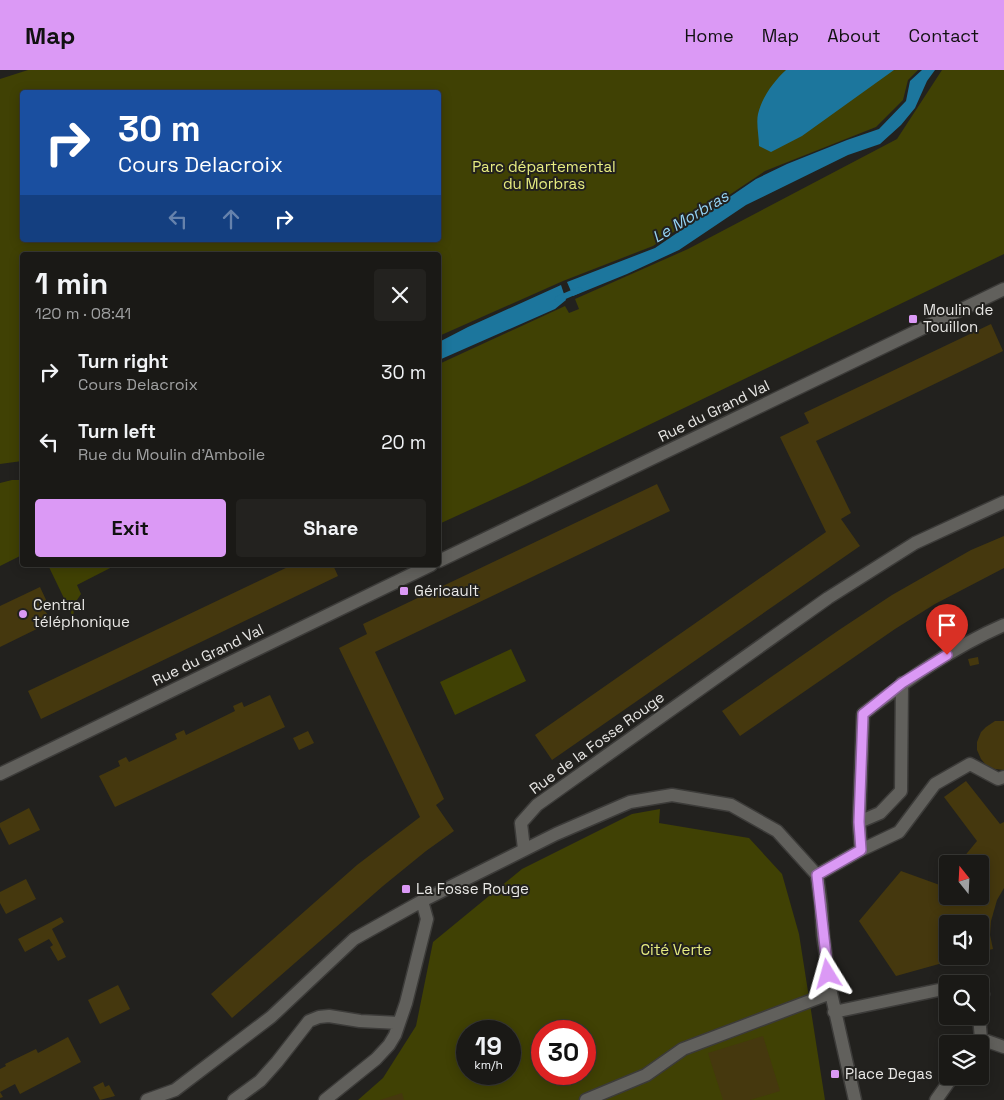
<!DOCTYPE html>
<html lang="en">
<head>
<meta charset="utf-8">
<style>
	:root { --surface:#1a1916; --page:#23221f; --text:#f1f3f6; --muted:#9fa0a1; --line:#383835; --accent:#db99f5 }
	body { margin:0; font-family:"Space Grotesk",sans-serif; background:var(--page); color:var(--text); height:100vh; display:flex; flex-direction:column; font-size:19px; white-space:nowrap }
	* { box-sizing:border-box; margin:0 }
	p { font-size:16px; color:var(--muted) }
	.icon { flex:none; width:28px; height:28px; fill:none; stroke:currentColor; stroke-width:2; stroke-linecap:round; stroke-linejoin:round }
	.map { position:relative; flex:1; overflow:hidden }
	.details { position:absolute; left:20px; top:182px; width:421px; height:315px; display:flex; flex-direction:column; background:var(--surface); border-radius:5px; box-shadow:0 2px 12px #0003,0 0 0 1px var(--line) }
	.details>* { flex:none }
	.guide { position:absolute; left:20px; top:20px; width:421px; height:152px; border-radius:5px; box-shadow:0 2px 12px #0003,0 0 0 1px var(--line); background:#1a4fa0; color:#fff; overflow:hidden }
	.needle { width:32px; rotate:342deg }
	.buttons { position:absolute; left:939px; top:785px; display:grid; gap:10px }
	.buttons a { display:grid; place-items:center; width:50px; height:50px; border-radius:5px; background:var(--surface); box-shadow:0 2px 12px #0003,0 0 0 1px var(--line); font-size:25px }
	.speed { position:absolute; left:456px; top:950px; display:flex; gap:10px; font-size:25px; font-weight:700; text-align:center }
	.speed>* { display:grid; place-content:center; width:65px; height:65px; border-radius:50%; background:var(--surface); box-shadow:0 2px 12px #0003,0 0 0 1px var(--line); line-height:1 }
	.speed small { font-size:12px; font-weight:400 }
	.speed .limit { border:8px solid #d22; background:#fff; color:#111 }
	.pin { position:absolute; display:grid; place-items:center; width:42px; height:42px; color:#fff; margin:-51px -21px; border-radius:50% 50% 50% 0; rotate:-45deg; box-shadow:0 0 5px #0007 }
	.pin .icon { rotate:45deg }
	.me { position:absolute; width:55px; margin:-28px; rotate:352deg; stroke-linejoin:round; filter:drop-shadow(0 0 4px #0008) }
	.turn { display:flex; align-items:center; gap:18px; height:105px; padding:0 15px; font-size:22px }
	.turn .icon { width:65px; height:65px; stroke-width:2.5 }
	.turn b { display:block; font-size:35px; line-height:42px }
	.lanes { display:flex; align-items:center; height:48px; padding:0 15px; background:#0003; justify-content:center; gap:25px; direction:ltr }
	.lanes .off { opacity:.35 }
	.round { display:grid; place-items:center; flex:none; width:52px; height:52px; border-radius:5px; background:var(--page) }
	.head { display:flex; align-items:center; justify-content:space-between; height:85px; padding:0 15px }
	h1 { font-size:30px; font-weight:600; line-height:38px }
	.action { display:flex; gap:10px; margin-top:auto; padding:10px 15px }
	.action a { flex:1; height:58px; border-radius:5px; background:var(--accent); color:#111; font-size:20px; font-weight:600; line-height:58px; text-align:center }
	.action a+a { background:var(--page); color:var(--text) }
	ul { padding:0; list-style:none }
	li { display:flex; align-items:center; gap:15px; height:70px; padding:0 15px }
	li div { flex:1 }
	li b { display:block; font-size:19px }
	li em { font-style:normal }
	header { display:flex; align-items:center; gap:30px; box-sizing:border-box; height:70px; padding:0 25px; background:var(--accent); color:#111 }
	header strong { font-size:24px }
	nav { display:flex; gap:28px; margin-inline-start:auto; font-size:18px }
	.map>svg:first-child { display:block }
</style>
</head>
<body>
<header>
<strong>Map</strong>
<nav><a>Home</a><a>Map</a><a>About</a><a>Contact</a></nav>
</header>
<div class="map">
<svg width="1004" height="1030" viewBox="0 0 1004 1030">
	<rect width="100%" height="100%" fill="#22211e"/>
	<!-- green -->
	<path fill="#404104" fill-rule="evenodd" d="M28,0H918L908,10L903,30L876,57L765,101L653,176L563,211L439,266V185H22V391L0,394V9ZM22,22H439V170H22Z
		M942,0H1004V184L524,415L439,454V294L565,236L569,243L579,239L575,229L688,179L897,69Z
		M12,410H22V485L0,496V413Z
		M48,495H116L77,515L81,524L75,533L73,547Z
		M511,579L526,611L455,645L440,612Z
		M660,739L659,753L749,768L782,804L799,864L825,1030H358L383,1008L416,956L433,872L522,799L632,744ZM468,961H510V1004H468ZM542,961H585V1004H542Z"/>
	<!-- water -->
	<path fill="#1c769d" d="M786,0H894L802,66L771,82L759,76C759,66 756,53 758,44C762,27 774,11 786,0Z
		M922,0H935L927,11L915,38L901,55L880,74L848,85L746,135L679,180L627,204L573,226L567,212L655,178L756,109L787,94L847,70L879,59L906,31L910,11Z
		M561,215L566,230L555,239L439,290V272L468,257Z"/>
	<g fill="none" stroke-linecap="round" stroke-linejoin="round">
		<!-- stream -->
		<path stroke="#1c769d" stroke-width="6" d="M558,229L579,220"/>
	</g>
	<!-- building -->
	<path fill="#45380e" d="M991,254L1003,281L816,371L851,443L841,449L860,476L552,690L535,665L826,462L780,367L809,353L804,343Z
		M657,414L670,441L375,582L444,729L436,735L454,761L426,781L383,816L232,948L211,924L357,795L420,747L339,578L367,564L363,554Z
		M1004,466V498L935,534L895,559L740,666L722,641L839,560L892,525L971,480Z
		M292,495H333L338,506L41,649L28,621Z
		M40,517L47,532L42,534L51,552L0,577V536Z
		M978,587L979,594L970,596L968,589Z
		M270,625L285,657L115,737L99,706L120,696L118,691L126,687L129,692L177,669L175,664L184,660L186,665L235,641L233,636L242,632L244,637Z
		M995,651H1004V700L995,699L986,695L981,689L977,680V672L981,662L986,657Z
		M308,661L314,673L299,680L293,668Z
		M966,711L1000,754L1004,752V818L997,830L991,851L990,865L993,879L980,882V854H948V886L964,887L896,906L859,851L901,801L948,818V826H980V794H958L977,771L944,727Z
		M29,738L40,760L9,775L0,757V753Z
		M26,809L36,829L6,844L0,833V822Z
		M61,847L64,852L52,859L66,887L58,891L50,877L53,875L49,869L25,882L18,869Z
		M118,915L130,939L100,954L88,930Z
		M763,966L780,1021L750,1030H723L708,983Z
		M68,967L81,992L20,1024L15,1014L0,1022L3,1027L0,1028V999L6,996L5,994L36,979L38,983Z
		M103,1012L105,1017L109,1015L115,1026L100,1030L93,1017Z
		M402,1023L404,1030H380Z"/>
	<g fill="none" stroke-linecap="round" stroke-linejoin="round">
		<!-- minor casing -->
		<g stroke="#3c3b39" stroke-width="15">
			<path id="minor" d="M439,491L1004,219
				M0,704L431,495
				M859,752L880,743L901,721L902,613
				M524,779L521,753L537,735L828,528L915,473L1004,432
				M861,780L859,752L863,644C907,610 953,577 1004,555
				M817,805L861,780L899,762L935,714L970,694L998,709L1004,707
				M966,914L972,912L973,914
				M980,921L983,924L980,935
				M834,942L948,918
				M981,969L1004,977
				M978,974L981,969L979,946
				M147,1030L175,1020L271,947L354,869L422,831L556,764L630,732L672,725L731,735L777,761L817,805L821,835L823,865L831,923L855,1030
				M234,1030L260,1011L277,992L309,951L319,947L329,946L360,951L399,953
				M325,1030L376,989L389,975L395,965L406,933L427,849L422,831
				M586,1030L646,1005L683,979L831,923
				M936,1030L953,1006"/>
		</g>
		<!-- minor -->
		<use href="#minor" stroke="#61605c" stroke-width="12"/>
	</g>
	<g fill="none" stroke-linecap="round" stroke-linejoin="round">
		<!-- route casing -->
		<g stroke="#8e639f" stroke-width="12">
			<path id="route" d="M828,904L817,805L861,780L859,752L863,644L902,613L947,585"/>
		</g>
		<!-- route -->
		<use href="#route" stroke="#db99f5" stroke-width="9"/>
	</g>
	<!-- markers -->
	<g fill="#db99f5" stroke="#22211e" stroke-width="2">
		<rect x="908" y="244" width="10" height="10" rx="2.5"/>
		<rect x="399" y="516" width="10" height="10" rx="2.5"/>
		<circle cx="23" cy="544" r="5"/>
		<rect x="401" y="814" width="10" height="10" rx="2.5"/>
		<rect x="830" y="999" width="10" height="10" rx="2.5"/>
	</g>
	<g text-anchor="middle" stroke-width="4" stroke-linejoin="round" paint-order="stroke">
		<!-- park labels -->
		<g font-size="15" fill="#e7ec81" stroke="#22211e">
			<text x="544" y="102">Parc départemental<tspan x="544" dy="17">du Morbras</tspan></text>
			<text x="676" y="885">Cité Verte</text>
		</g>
		<!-- poi labels -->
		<g font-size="15" fill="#e8e7e5" stroke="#22211e" text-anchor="start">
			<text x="923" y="245">Moulin de<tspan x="923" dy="17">Touillon</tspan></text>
			<text x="414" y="526">Géricault</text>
			<text x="33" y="540">Central<tspan x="33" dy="17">téléphonique</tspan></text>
			<text x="416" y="824">La Fosse Rouge</text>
			<text x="845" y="1009">Place Degas</text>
		</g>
		<!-- street labels -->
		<g font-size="15" fill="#e8e7e5" stroke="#22211e">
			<text transform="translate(714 341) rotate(-26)" y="5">Rue du Grand Val</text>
			<text transform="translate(208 585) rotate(-26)" y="5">Rue du Grand Val</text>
			<text transform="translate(597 673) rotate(-36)" y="5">Rue de la Fosse Rouge</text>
		</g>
		<!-- water labels -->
		<g font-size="16" font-style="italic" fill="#95d3f4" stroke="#22211e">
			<text transform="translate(690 146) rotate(-31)" y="6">Le Morbras</text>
		</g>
	</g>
</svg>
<div class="buttons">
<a><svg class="needle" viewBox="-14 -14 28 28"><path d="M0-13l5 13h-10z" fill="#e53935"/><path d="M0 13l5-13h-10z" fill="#9fa0a1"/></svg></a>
<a><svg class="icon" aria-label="sound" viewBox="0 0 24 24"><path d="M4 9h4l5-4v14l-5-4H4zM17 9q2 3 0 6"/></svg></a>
<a><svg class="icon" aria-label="search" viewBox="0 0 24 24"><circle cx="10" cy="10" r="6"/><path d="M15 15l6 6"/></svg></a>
<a><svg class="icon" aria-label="layers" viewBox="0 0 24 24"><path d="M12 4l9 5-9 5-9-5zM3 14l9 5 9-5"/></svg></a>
</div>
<div class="speed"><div>19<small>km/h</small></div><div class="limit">30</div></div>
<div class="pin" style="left:947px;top:585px;background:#d93025"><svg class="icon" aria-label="arrive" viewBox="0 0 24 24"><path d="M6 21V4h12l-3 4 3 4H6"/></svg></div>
<svg class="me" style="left:828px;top:904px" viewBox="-20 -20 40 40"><path d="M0-17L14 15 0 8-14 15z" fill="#db99f5" stroke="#fff" stroke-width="4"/></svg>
<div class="guide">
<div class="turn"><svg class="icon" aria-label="right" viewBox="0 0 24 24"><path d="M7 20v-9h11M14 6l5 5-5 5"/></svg><div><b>30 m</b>Cours Delacroix</div></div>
<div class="lanes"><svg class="icon off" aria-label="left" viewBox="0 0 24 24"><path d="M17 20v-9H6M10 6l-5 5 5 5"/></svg><svg class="icon off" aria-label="ahead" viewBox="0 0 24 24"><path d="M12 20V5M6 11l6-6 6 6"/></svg><svg class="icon" aria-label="right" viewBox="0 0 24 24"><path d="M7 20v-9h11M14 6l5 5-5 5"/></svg></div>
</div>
<section class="details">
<div class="head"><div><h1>1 min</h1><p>120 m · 08:41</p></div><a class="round"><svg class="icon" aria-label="close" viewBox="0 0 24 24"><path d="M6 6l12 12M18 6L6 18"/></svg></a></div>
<ul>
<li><svg class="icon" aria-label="right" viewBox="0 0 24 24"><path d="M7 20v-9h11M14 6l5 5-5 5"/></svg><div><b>Turn right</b><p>Cours Delacroix</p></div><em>30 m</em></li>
<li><svg class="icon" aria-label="left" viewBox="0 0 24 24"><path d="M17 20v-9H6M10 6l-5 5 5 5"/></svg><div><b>Turn left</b><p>Rue du Moulin d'Amboile</p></div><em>20 m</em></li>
</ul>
<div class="action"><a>Exit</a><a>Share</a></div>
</section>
</div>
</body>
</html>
